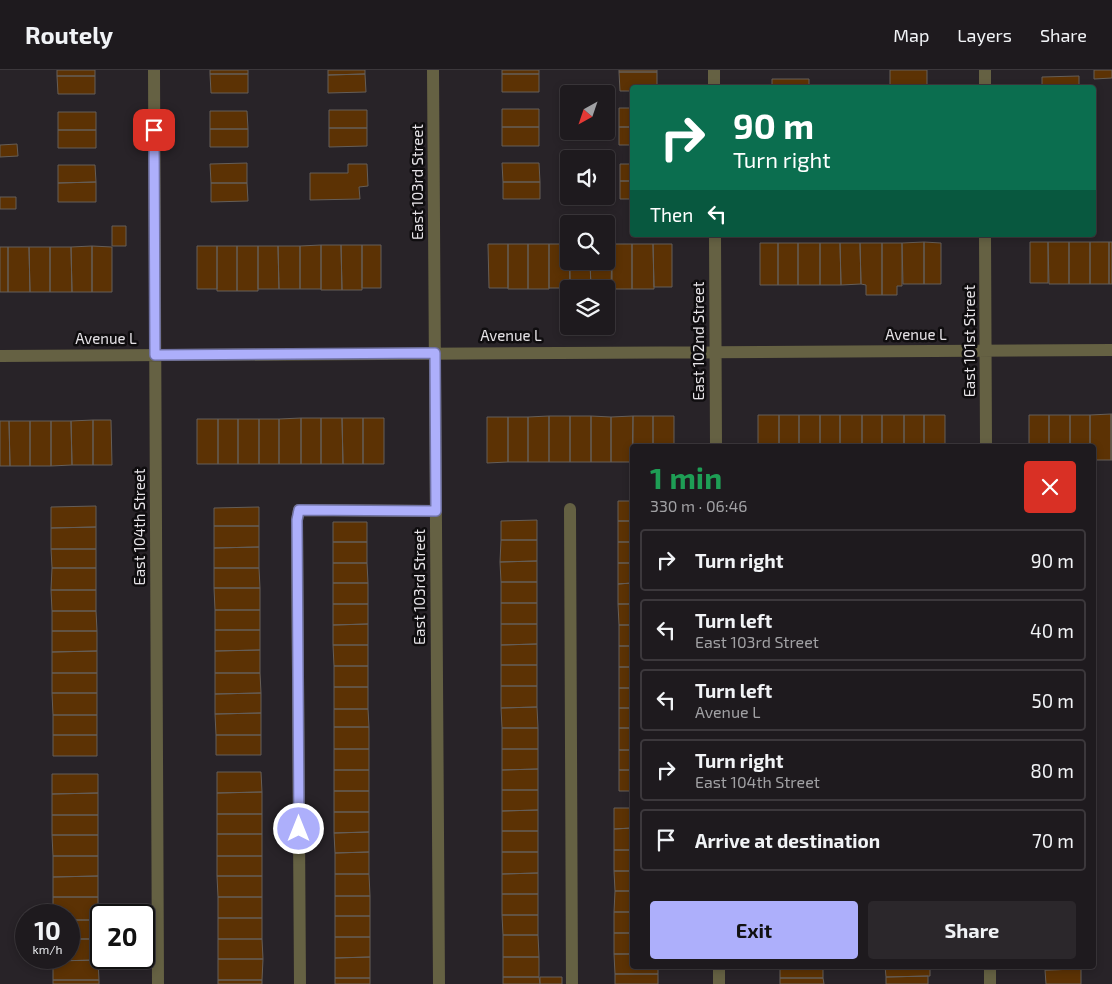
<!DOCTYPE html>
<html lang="en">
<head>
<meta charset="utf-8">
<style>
	:root { --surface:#1e1a1e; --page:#2b272b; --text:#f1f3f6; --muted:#a1a1a4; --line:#3c383c; --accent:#adaffb }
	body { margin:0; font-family:"Exo 2",sans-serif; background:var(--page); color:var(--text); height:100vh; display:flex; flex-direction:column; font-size:19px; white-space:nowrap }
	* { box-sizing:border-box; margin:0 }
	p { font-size:16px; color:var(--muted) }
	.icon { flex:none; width:28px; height:28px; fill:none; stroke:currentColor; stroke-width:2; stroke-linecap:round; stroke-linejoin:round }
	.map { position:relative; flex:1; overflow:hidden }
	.panel { position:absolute; left:630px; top:374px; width:466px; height:525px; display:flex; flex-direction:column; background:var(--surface); border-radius:5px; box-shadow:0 2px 8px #0003,0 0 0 1px var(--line) }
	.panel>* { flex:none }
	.guide { position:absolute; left:630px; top:15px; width:466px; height:152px; border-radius:5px; box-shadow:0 2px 8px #0003,0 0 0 1px var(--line); background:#0b6e4f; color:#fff; overflow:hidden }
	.needle { width:32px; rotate:220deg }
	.tools { position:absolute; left:560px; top:15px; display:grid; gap:10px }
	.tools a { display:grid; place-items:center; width:55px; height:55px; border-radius:5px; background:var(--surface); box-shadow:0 2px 8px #0003,0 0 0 1px var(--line); font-size:25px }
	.speed { position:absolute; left:15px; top:834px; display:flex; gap:10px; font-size:25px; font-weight:700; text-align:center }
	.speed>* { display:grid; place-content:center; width:65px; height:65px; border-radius:50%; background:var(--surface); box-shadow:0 2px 8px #0003,0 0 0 1px var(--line); line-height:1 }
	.speed small { font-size:12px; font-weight:400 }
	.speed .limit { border:2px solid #111; border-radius:8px; background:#fff; color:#111 }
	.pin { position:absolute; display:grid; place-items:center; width:42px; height:42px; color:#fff; margin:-21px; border-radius:10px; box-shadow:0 2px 8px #0006 }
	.me { position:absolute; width:55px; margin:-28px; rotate:0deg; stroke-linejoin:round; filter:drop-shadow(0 0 4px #0008) }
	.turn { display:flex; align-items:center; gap:18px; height:105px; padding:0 20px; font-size:22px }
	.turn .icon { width:65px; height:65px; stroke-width:2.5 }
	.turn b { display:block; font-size:35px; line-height:42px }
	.then { display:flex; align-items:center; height:48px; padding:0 20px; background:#0003; gap:10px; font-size:19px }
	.round { display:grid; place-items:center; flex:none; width:52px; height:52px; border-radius:5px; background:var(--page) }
	.overview { display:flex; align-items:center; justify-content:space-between; height:85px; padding:0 20px }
	h1 { font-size:30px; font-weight:700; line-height:38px; color:#1e9e55 }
	.button { display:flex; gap:10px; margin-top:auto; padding:10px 20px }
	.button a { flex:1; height:58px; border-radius:5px; background:var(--accent); color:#111; font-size:20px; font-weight:700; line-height:58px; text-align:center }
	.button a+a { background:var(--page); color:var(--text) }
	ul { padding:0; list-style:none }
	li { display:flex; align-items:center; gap:15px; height:62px; margin:0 10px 8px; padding:0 10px; border:2px solid var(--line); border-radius:5px }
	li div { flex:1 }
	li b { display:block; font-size:19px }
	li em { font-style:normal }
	header { display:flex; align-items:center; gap:30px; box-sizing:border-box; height:70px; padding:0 25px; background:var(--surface); border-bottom:1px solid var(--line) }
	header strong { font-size:24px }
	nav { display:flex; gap:28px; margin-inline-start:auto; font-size:18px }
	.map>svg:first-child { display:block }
</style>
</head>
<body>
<header>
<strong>Routely</strong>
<nav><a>Map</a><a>Layers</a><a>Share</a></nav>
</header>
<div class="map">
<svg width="1112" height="914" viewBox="0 0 1112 914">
	<rect width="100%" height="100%" fill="#282328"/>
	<!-- building -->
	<path fill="#5c3204" stroke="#655e58" d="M57,0H95V6H57Z
		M210,0H248V4H210Z
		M328,0H365V4L328,5Z
		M502,0H539V4H502Z
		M619,0H657V2H619Z
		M890,0H927V18H890Z
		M1094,0H1112V8L1094,9Z
		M619,2H657V18H632V21H620Z
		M210,4H248V23H211Z
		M365,4L366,22L328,23V5Z
		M502,4H539V22H502Z
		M57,6H95V24H58Z
		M1079,6V18H1042V7Z
		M772,9H809V18H772Z
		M619,38H632V57H619Z
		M502,39H539V57H502Z
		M329,40H367V58H329Z
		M210,41H247L248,59H210Z
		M58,42H96V60H58Z
		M502,57H539V76H502Z
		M619,57H632V75H619Z
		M329,58H367V76L329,77Z
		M210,59H248V77H210Z
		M58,60H96V78H58Z
		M17,74L18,86L0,87V75Z
		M247,93V113H211L210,94Z
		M502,93H539L540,112H503Z
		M348,94H367L368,116L359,117L360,129L310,130V103H348Z
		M620,94H632V111H620Z
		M58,95H95L96,112L58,113Z
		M620,111H632V129H620Z
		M96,112V132H58V113Z
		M503,112H540V129H503Z
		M211,113H247L248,131L211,132Z
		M0,127H16V139H0Z
		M112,156H126V176H112Z
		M924,172L941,173V214H924Z
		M924,172V214H903L902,173Z
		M1030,172H1048V213H1030Z
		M1048,172H1069V214H1049Z
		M1069,172H1090V214H1069Z
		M1090,172H1109V214H1090Z
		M1109,172H1112V214H1109Z
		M760,173H778V215H760Z
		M778,173H798V215H778Z
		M798,173H820V215H798Z
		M820,173H840L841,215H820Z
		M840,173H860L861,214L841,215Z
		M860,173H882V225H866V215L861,214Z
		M882,173H902V216H897V225H882Z
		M488,174H508V218H489Z
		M508,174H528V219H508Z
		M528,174H549V219H528Z
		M549,174H569L570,218H549Z
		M606,174H612V217L591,218L590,191H606Z
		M612,174H632V219H611Z
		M632,174H653L654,219H632Z
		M653,174H672V217H654Z
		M321,175H341L342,220H321Z
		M321,175V219H300V176Z
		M341,175H362V220H342Z
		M362,175H381V218H362Z
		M92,176V222H72L71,177Z
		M92,176L112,177V222H92Z
		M197,176H217V219H197Z
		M217,176H237V221H217Z
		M237,176H258V221H237Z
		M258,176H278L279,219H258Z
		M278,176H300V219H279Z
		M0,177H8V222H0Z
		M8,177H29L30,222H8Z
		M29,177H50V222H30Z
		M50,177H71L72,222H50Z
		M570,191H590L591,218H570Z
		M1111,344H1112V390H1111Z
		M1111,344V390H1094V376H1090V345Z
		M758,345H779V376H758Z
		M779,345H799V376H779Z
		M799,345H820V376H799Z
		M820,345H840V376H820Z
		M840,345H862V376H840Z
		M862,345H882V376H862Z
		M882,345H904V376H882Z
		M904,345H924V376H904Z
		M924,345H945V376H924Z
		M1029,345H1049V376H1029Z
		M1049,345H1070V376H1049Z
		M1070,345H1090V376H1070Z
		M549,346H570V392H549Z
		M549,346V392H528V347Z
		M570,346H591V392H570Z
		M591,346L611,347V392H591Z
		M633,346H653V376H633Z
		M633,346L632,392H611V347Z
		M653,346H674V376H653Z
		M487,347H508V392L487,393Z
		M508,347H528V392H508Z
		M301,348H321V394H301Z
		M301,348V394H279V349Z
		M321,348H342L343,394H321Z
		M342,348H363V394H343Z
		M363,348H384V394H363Z
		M197,349H218V394H197Z
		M218,349H238V394H218Z
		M238,349H259V394H238Z
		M259,349H279V394H259Z
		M93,350V395H72L71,351Z
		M93,350H111L112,395H93Z
		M0,351H9L10,396H0Z
		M9,351H30V396H10Z
		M30,351H51V396H30Z
		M51,351H71L72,395L51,396Z
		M618,431H632V451H618Z
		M96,436V457L51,458V437Z
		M259,437V456H214V438Z
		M537,450V470H501V451Z
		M618,451H632V472H618Z
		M333,452H367V472H333Z
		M214,456H259V477L214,478Z
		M96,457V479H51V458Z
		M501,470H537V491L500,492Z
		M333,472H367V493H333Z
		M618,472H632V493H618Z
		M259,477V498H214V478Z
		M51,479H96V498H52Z
		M537,491V512H501L500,492Z
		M333,493H367L368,513H333Z
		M618,493H632V513L618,514Z
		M52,498H96V520H51Z
		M214,498H259L260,518H214Z
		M501,512H537V533H501Z
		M333,513H368V534H333Z
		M632,513V534H618V514Z
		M214,518H260V540H215Z
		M51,520H96V541H52Z
		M501,533H537V554H501Z
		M333,534H368V554L333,555Z
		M618,534H632V555H619Z
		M215,540H260V560H215Z
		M52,541H96L97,561H52Z
		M368,554V575H333V555Z
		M501,554H537V574L501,575Z
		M619,555H632V576H619Z
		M215,560H260V580L215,581Z
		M52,561H97V581L52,582Z
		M537,574V595H501V575Z
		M333,575H368V596H334Z
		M619,576H632V597H619Z
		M260,580V603H215V581Z
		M97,581V603H52V582Z
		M501,595H537V616H501Z
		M334,596H368V617H334Z
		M619,597H632V618H619Z
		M52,603H97V623H52Z
		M215,603H260L261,623L215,624Z
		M501,616H537V637L501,638Z
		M334,617H368V639H334Z
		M619,618H632V638H619Z
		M52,623H97V645H53Z
		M261,623V643L215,644V624Z
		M537,637L538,658H502L501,638Z
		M619,638H632V658H619Z
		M334,639H368L369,657H334Z
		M261,643V665H216L215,644Z
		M53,645H97V665H53Z
		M334,657H369V679H334Z
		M502,658H538V679H502Z
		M619,658H632V680H619Z
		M53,665H97V686H53Z
		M216,665H261V685H216Z
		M334,679H369V700H334Z
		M502,679H538V699L502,700Z
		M619,680H632V700H619Z
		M538,699V720H502V700Z
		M334,700H369V721H334Z
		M619,700H632V721H619Z
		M217,702H261L262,722L217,723Z
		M52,704H98V723L52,724Z
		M502,720H538V740L502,741Z
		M334,721H369V742H334Z
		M262,722V744H217V723Z
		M98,723V745H52V724Z
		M614,738H632V758L614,759Z
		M538,740V761H502V741Z
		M334,742H369V762L334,763Z
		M217,744H262V764H217Z
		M52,745H98V765H52Z
		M632,758V780H614V759Z
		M502,761H538V782H502Z
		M369,762V782L335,783L334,763Z
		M217,764H262V786H217Z
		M52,765H98V786H53Z
		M614,780H632V801H614Z
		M369,782V804H335V783Z
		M502,782H538V803L502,804Z
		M53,786H98V806L53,807Z
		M217,786H262V806H217Z
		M614,801H632V821H615Z
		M538,803V824H502V804Z
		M335,804H369L370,826H335Z
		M98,806V827H53V807Z
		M217,806H262V827H218Z
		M615,821H632V842H614Z
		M502,824H538V845H502Z
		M335,826H370V846H335Z
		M53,827H98V850H69V845H53Z
		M218,827H262V848H218Z
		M614,842H632V863H614Z
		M502,845H538V865H503Z
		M335,846H370V867H335Z
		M218,848H262V869H218Z
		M69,850H98V869H69Z
		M614,863H632V884H614Z
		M503,865H538L539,887H503Z
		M335,867H370V887L335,888Z
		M69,869H98V890L53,891V888H69Z
		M218,869H262L263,889H218Z
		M614,884H632V896H658V904H615Z
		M370,887V908H335V888Z
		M503,887H539V907H503Z
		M218,889H263L262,910H218Z
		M98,890L99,910H53V891Z
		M780,896H823V908H780Z
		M885,896H930V906L886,907Z
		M1045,896H1080L1081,899L1045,900Z
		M1081,899V914H1046L1045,900Z
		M615,904H658V914H615Z
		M928,906V914H886V907Z
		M503,907H539L540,914H503Z
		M540,907H562V914H540Z
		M335,908H370V914H335Z
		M780,908H823L824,914H780Z
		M53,910H99V914H53Z
		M218,910H262V914H218Z"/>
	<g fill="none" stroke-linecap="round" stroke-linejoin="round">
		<!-- minor -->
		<path stroke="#656143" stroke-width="12" d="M154,0L158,914
			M433,0L439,914
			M714,0V18
			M985,0V18
			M715,165L716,376
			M985,165L986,376
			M0,286L1112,280
			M570,439L572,914
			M719,896V914
			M990,896V914
			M300,914L297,450L299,440L436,441"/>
	</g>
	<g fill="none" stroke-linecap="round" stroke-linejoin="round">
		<!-- route casing -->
		<g stroke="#7072a3" stroke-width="12">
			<path id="route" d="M154,60L155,285L435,283L436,441L299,440L297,450L299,759"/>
		</g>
		<!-- route -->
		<use href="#route" stroke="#adaffb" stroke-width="9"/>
	</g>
	<g text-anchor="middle" stroke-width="5" stroke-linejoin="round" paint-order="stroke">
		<!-- street labels -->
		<g font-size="15" fill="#e6e3e7" stroke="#0f0d0f">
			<text transform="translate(418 112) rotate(-90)" y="5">East 103rd Street</text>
			<text x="916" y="270">Avenue L</text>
			<text x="511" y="271">Avenue L</text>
			<text x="106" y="274">Avenue L</text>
			<text transform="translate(699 271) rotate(-90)" y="5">East 102nd Street</text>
			<text transform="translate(970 271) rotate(-90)" y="5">East 101st Street</text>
			<text transform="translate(140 457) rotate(-90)" y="5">East 104th Street</text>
			<text transform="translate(420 517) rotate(-90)" y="5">East 103rd Street</text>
		</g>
	</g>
</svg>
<div class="tools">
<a><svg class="needle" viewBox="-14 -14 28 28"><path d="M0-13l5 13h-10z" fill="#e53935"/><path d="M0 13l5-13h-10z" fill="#a1a1a4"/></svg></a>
<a><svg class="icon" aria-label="sound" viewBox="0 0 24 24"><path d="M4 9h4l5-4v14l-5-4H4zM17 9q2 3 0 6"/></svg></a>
<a><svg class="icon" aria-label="search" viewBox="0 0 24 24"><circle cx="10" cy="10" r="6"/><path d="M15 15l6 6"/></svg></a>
<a><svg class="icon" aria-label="layers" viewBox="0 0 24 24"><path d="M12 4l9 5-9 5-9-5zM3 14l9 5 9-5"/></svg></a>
</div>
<div class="speed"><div>10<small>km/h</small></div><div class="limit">20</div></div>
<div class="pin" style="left:154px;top:60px;background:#d93025"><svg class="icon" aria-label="arrive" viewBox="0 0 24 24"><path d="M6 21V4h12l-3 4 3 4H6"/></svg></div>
<svg class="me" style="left:299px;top:759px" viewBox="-20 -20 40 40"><circle r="17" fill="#adaffb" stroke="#fff" stroke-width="3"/><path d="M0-11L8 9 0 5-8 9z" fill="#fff"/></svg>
<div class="guide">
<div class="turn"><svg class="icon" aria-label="right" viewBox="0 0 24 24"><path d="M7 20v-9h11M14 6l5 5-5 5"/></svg><div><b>90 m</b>Turn right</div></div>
<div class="then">Then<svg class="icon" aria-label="left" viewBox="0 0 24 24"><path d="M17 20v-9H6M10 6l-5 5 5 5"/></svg></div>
</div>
<section class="panel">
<div class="overview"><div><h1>1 min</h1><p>330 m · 06:46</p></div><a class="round" style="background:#d93025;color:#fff"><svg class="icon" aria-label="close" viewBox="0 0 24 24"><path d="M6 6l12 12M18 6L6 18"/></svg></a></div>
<ul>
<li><svg class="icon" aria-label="right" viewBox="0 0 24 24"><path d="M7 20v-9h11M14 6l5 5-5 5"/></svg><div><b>Turn right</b></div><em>90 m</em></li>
<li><svg class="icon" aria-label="left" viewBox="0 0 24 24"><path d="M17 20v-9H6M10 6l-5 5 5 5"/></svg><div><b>Turn left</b><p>East 103rd Street</p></div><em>40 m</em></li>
<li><svg class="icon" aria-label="left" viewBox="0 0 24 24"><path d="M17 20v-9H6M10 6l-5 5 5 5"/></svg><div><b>Turn left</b><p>Avenue L</p></div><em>50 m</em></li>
<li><svg class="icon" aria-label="right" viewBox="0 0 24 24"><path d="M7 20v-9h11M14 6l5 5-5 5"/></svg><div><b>Turn right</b><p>East 104th Street</p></div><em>80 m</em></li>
<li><svg class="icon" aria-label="arrive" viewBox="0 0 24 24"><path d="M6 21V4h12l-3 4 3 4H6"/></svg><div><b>Arrive at destination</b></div><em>70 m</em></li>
</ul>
<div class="button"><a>Exit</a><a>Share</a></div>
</section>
</div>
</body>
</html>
